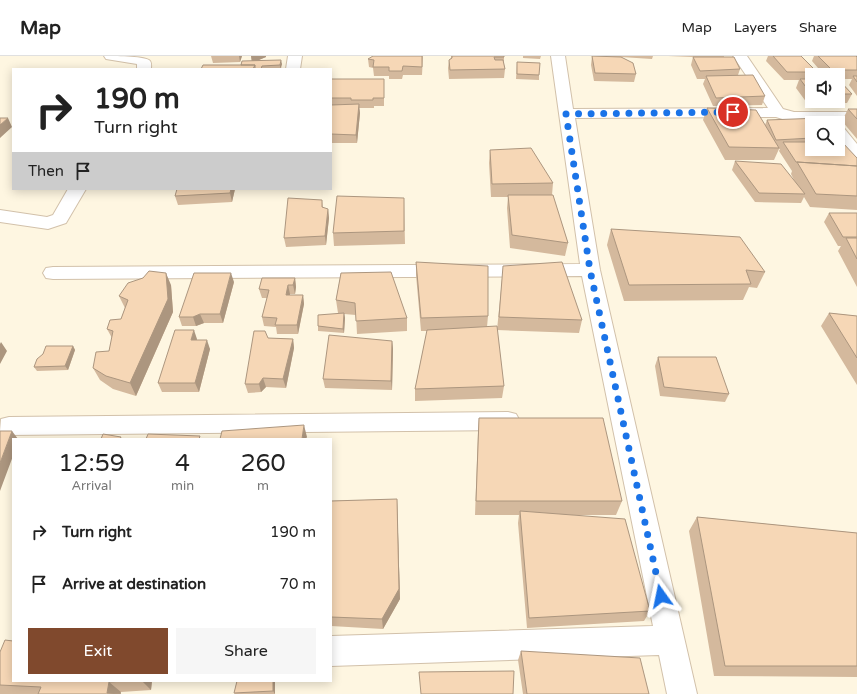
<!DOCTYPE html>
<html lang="en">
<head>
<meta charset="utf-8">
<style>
	:root { --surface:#fff; --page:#f6f6f6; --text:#222; --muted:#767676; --line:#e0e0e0; --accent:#80492d }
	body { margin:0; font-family:"Varela Round",sans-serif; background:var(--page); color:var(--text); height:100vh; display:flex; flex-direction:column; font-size:15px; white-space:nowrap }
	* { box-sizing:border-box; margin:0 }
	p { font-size:13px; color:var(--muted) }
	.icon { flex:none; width:22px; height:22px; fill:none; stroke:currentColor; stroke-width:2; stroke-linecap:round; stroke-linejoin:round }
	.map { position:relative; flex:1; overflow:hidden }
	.sheet { position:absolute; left:12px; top:382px; width:320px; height:244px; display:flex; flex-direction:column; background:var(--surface); border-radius:0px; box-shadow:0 2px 10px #0003 }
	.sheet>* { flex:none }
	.top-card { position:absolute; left:12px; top:12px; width:320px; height:122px; border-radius:0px; box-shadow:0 2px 10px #0003; background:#fff; color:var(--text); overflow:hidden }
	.fabs { position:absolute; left:805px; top:12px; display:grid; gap:8px }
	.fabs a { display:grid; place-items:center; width:40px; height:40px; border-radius:0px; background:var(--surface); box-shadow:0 2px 10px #0003; font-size:20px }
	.pin { position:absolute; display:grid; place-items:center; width:34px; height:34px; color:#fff; margin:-17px; border:2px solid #fff; border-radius:50%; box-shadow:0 1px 4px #0007 }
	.me { position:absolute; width:44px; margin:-22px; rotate:348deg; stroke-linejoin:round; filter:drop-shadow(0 0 3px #0008) }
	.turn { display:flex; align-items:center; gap:14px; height:84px; padding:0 16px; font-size:18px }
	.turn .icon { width:52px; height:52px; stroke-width:2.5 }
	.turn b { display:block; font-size:28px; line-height:34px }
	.then { display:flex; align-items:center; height:38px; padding:0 16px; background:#0003; gap:8px; font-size:15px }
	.eta { display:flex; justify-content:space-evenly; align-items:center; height:68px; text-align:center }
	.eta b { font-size:24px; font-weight:600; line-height:28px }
	.primary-button { display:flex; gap:8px; margin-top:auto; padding:8px 16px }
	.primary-button a { flex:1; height:46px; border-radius:0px; background:var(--accent); color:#fff; font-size:16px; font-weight:600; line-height:46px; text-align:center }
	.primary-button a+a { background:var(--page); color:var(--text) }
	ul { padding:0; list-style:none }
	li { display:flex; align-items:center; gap:12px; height:52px; padding:0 16px }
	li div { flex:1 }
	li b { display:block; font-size:15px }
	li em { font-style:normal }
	header { display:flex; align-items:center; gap:24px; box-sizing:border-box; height:56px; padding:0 20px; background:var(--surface); border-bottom:1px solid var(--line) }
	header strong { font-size:19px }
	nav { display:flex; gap:22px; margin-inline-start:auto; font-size:14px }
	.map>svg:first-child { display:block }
</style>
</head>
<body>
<header>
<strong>Map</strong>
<nav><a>Map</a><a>Layers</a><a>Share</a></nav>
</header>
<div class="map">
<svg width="857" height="638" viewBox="0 0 857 638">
	<rect width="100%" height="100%" fill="#fef6e1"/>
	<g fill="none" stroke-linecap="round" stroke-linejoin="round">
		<!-- minor casing -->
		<g stroke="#d2c1aa" stroke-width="2">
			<path id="minor" d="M104,0C114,0 142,0 149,4C152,6 151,10 151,13H137V8L106,3Z
				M288,0H302L300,13H286Z
				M551,0H565L573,53L768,52L733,0H747L783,53L794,56H857V66H792L776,61L575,62L600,214L697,638H667L659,599L331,610V580L653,570L582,220L53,223L46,222L43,217L46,212L53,211L580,208Z
				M838,69L843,71L857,88V104L851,102L838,85Z
				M68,133H86L66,167L48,173L0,166V154L47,161L53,159Z
				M508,356L516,358L520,365L516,372L508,374L9,379L0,375L1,363L9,361Z"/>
		</g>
		<!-- minor -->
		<use href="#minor" fill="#fff" fill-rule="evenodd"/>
	</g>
	<!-- wall -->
	<path fill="#d4b99d" d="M211,0H242L240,6L213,7Z
		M251,0L266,1L258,4L282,8L281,13H201L241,9L252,5Z
		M423,0L422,19H403L402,23H389V20H374L373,12L369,11L368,3Z
		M451,0H504V8L505,13L504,22L449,23L448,12L449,4L451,2Z
		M523,0H541L540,3L523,2Z
		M592,0L616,1L598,0H653L652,3L621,1L636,18L634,26L594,25L591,9Z
		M668,0H724V1L740,13L738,19L765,40L762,49L713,50L703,28L705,23H697L691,9L693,1Z
		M768,0H801L817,16L816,19H812V45H838V23L852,38L847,47H807L796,32L799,24H784L766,5Z
		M814,0H856L857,1V40L849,29L852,23H838V19H824L812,5Z
		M517,6L539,19V24L516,23Z
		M331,23H384V50H374V52H359L360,57L357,87H331Z
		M707,52L765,69L767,64L812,67V93L857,102V154L810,151L804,141L801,147L755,146L732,114L735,105L795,126L791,118L792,115L779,95L780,93H779L774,104H725L703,64Z
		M848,53H857V83L842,65Z
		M490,94L553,127L552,139L568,187L565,200L510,192L507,152L508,141H491L489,107Z
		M235,133L232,146L178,149L175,140Z
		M404,142L405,188L334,190L333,177Z
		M322,144L323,152L328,153L329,162L326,189L286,191L284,182Z
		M829,157H857V231L838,195L841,190H838L824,166Z
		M611,173L765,216L757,232L749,231L743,244L624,245L607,189Z
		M416,206L488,260L487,271L504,330L502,342L415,345V333L427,275H421L416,219Z
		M341,217L407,262V275L357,278L356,259L344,258L345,262L344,277L318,275V270L342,257H338L336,244Z
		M295,222L296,231L295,238H290V239H303L304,248L298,278H277L276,271L264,270L262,261L267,242H262L259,233Z
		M502,223L582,264L579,277L497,274Z
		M234,226L223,267H204L196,270H182L179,261Z
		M171,229L173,256L136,340L113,333L100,324L93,312L109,295L112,282L107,273L121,263L125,252L119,240Z
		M829,257L857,260V329L821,270Z
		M268,282L293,283L294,292L286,332L266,331L261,336L248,337L245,328Z
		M197,283V284L210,293L199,336H162L158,327Z
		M392,285L393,293L392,334L325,332L323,323Z
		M73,290L75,294L68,314L37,315L34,311Z
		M658,301L729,338L725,346L660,340L655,310Z
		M479,362L622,445L616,459H568L650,555L644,565L527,572L518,467L519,459H475L478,377Z
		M397,443L400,543L383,573L331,570V445Z
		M697,461L857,477V621L714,620L689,475Z
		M521,595L649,638H523L518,604Z
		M0,596L13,625H152L151,634L121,636L120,638H121H0Z
		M237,625H275V638H235L234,637Z"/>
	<!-- shaded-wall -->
	<path fill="#ac967f" d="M239,0H242L240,6Z
		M251,0H266V1L252,7Z
		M281,4L282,8L280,13V9Z
		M359,48L360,57L357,87L356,79Z
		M8,62L12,71L0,82V69Z
		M231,133H235L232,146L230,137Z
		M328,153L329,162L326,189L325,180Z
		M166,217L171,229L173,256L136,340L130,327Z
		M231,217L234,226L223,267L220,258Z
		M295,222L296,231L295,238L293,229Z
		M288,229L290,238L288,248L286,239Z
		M303,239L304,248L298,278L297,269Z
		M344,257L345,262L344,277L343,273Z
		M200,258L204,267L196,270L193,261Z
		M194,274L197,283L195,293L191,284Z
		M293,283L294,292L286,332L283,323Z
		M207,284L210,293L199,336L195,327Z
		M392,285L393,293L392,334L391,325Z
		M1,286L7,295L0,308V288Z
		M73,290L75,294L68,314L65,310Z
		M263,322L266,331L261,336L259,328Z
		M304,369L307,381L306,383H302Z
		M12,375L18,383H13V400L0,435V407Z
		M397,443L400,543L383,573L382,563Z
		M142,625H152L151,634Z
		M273,625H275V638L273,635Z
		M109,626L121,636L120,638L107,637Z"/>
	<!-- building -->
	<path fill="#f6d7b6" stroke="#ac967f" d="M373,0H422V11L403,10L402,15H389V11H373L374,4L368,3Z
		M452,0H504V1H494L495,4H503L505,13L450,14L449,4L452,2Z
		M592,0L621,1L633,7L636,18L595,17Z
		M773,0H801L817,16H787Z
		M818,0H856L857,1V14H832Z
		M693,1H734L740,13L700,15Z
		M281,4L280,9L262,10L261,13H255V9H241L242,5Z
		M517,6L540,7L539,19L517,18Z
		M203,9H255L253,13H201Z
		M753,19L765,40L716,42L706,20Z
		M853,20H857V26Z
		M331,23H384V42H373V44H351V42H331Z
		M800,23H812V38H811Z
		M838,23L852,38H838Z
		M359,48L356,79L331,78V49Z
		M707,52L756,54L779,92L729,91Z
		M848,53H857V63Z
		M0,62H8L0,69Z
		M821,62L825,67H812V82L776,84L767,64Z
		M783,86H812V93H838V86H842L857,102V110L797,106H796Z
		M531,92L553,127L492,128L490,94Z
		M735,105L781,108L805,138L759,137Z
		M797,106L857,110V140L816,138Z
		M177,133H231L230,137L175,140Z
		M508,139H553L568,187L512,179Z
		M337,140L404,142V175L333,177Z
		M288,142L322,144V151L328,153L325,180L284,182Z
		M829,157H857V181H843Z
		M611,173L740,181L765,216L746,214L751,228L629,229Z
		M846,182H857V203Z
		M416,206L488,210V260L421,262Z
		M562,206L582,264L499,261L503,210Z
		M149,215L166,217L168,243L130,327L106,320L93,312L96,296L109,295L113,275L107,273L110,264L121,263L128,244L119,240L128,227L143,222Z
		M391,216L407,262L356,265L355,247L336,244L341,217Z
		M194,217H231L220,258H200L193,261H179Z
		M262,222H295L293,229H288L286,239H303L297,269H275L277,262L262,261L269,234L259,233Z
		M344,257L343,273L318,270V259Z
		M829,257L857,260V302Z
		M497,270L504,330L415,333L427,274Z
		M175,274H194L191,284H207L195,327H158Z
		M254,275H265L268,282L293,283L283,323L263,322L259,328H245Z
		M329,279L392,285L391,325L323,323Z
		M46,290H73L65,310L34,311L37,303L43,298Z
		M658,301H716L729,338L664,331Z
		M479,362H603L622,445H476Z
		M304,369L302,383H220L222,375Z
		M0,375H12L0,407Z
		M103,378L121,381L120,383H101Z
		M148,378L200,380L199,383H146Z
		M397,443L399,533L382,563L331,561V445Z
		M520,455L625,463L650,555L529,562Z
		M697,461L857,477V610H725Z
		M5,584L13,585V625H123L109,626L107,637L121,638H38L41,631L0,629V596Z
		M521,595L640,602L649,638H527Z
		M514,615L513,638H421L419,616Z
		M237,625H273V635L234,637Z"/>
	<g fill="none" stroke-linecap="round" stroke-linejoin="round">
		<!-- route -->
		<path stroke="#1a73e8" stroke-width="7" stroke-dasharray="0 12.6" d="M661,540L590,214L566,58L733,56"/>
	</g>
</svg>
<div class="fabs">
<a><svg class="icon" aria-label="sound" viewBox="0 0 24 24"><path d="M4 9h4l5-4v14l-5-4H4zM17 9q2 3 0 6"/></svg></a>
<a><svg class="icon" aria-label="search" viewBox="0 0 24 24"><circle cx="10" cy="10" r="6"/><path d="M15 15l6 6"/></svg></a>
</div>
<div class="pin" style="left:733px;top:56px;background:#d93025"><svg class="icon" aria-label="arrive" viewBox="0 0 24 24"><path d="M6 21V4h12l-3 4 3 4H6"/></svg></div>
<svg class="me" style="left:661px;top:540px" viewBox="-20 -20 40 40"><path d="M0-17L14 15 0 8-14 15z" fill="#1a73e8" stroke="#fff" stroke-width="4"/></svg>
<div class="top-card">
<div class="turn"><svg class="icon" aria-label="right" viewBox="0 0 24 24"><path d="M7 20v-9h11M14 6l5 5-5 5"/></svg><div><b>190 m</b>Turn right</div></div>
<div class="then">Then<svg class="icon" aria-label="arrive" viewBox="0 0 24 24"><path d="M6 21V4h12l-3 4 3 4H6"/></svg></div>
</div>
<section class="sheet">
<div class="eta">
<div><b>12:59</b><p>Arrival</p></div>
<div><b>4</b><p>min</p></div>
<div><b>260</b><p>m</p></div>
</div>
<ul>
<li><svg class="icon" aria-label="right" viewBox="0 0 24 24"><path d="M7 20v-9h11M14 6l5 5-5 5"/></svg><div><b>Turn right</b></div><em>190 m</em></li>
<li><svg class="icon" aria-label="arrive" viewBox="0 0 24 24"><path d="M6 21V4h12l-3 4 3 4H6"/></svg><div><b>Arrive at destination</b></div><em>70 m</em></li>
</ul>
<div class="primary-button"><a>Exit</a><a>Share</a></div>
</section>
</div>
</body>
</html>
